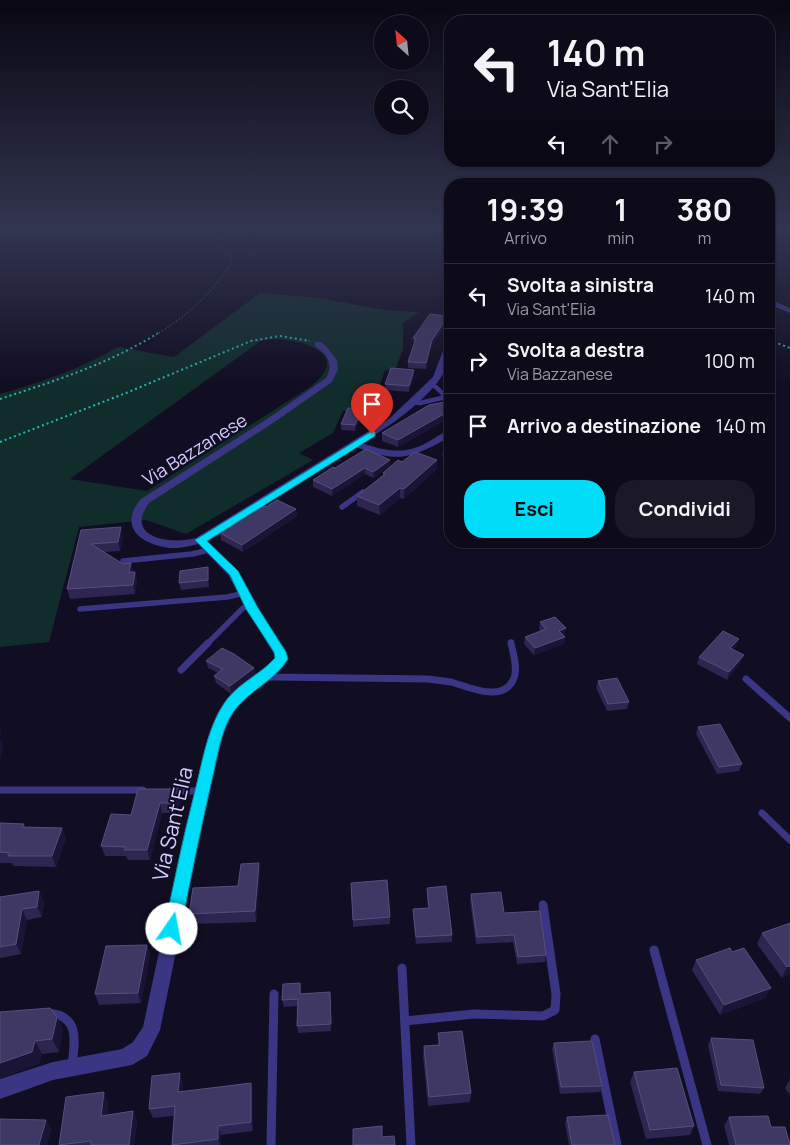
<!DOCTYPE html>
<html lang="it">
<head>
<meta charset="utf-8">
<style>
	:root { --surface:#0d0a1a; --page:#1b1827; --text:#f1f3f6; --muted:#9a9aa2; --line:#2d2b39; --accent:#00ddf9 }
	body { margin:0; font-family:Manrope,sans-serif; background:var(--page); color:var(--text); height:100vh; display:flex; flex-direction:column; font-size:19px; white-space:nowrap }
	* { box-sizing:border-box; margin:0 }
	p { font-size:16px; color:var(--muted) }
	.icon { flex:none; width:28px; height:28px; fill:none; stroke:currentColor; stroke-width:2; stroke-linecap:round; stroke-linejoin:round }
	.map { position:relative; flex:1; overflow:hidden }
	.side { position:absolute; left:444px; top:178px; width:331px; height:370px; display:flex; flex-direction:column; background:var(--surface); border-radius:20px; box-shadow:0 1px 4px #0004,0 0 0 1px var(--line) }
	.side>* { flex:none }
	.hud { position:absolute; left:444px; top:15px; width:331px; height:152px; border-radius:20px; box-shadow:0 1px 4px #0004,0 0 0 1px var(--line); background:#0d0a1a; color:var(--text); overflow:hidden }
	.needle { width:32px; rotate:333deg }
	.buttons { position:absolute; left:374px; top:15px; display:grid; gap:10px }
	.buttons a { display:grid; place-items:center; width:55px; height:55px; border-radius:50%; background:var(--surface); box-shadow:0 1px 4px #0004,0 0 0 1px var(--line); font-size:25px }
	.pin { position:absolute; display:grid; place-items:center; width:42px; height:42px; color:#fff; margin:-51px -21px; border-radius:50% 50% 50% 0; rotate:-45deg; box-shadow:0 0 5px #0007 }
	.pin .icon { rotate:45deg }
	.me { position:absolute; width:55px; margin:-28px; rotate:12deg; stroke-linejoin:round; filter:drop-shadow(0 0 4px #0008) }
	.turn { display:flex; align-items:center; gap:18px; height:105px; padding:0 20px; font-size:22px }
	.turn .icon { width:65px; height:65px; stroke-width:2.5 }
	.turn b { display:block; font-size:35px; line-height:42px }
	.lanes { display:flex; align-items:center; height:48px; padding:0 20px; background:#0003; justify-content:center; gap:25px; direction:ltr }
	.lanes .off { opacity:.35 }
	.eta { display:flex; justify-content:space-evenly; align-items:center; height:85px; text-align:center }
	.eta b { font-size:30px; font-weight:700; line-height:35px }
	.button { display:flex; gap:10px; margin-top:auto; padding:10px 20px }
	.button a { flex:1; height:58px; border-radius:20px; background:var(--accent); color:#111; font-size:20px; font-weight:700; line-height:58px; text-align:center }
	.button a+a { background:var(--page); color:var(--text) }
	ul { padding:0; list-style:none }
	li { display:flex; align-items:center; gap:15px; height:65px; padding:0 20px; border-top:1px solid var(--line) }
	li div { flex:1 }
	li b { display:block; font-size:19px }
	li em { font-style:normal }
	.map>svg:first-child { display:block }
</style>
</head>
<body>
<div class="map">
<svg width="790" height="1145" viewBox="0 0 790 1145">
	<rect width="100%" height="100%" fill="#110d22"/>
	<!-- green -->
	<path fill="#102d2c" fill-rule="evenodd" d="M260,293L319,298L385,310L419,312L403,323V349L395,371L385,370L377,393L358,391L350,411H343L333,433L299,453L313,460L186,534L146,520L79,527L49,642L0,647V394C41,382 81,369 118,347L174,357ZM272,339C303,340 354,353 310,387L147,491L70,479L262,340Z"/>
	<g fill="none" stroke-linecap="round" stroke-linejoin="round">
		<!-- path-far1 -->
		<path stroke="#2ab7b1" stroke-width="1" stroke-dasharray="1 2.5" stroke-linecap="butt" d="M156,335C185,317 213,293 230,264L232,261C226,248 216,241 213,227"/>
		<!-- path -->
		<path stroke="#2ab7b1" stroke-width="2" stroke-dasharray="2 3" stroke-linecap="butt" d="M769,340L790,348
			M0,399C54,381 109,364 158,333
			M0,442L126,393L251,341L280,336L310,341"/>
		<!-- service-far3 -->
		<path stroke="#3a3683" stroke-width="4.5" d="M412,402L420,403L446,397L436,387L431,385"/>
		<!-- service-far2 -->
		<path stroke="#3a3683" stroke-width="5.5" d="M342,507L363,492
			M123,561L192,554L209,550
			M80,609L227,597L245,593
			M511,642V644
			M207,644L243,608L250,605"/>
		<!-- service-far1 -->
		<path stroke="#3a3683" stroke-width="7" d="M181,670L208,643
			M266,674L272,677L428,679C436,680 444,681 451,682C469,687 504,704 514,678C518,668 513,653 511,643
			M746,679L790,718
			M0,790H143
			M172,791H200
			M762,813L790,840"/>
		<!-- service -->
		<path stroke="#3a3683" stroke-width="9" d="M654,950L707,1145
			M402,968L411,1145
			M47,1013C80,1015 75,1040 72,1066
			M405,1021L474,1014L543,1016L555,1010L556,994L543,905
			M595,1039L617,1145
			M271,1145L274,994"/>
		<!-- minor -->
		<path fill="#3a3683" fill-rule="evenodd" d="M769,299L790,308V313L769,304Z
			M447,340H450C450,346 451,353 450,359C441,392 390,426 362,443C384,451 405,455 426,443C434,439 441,433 450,430V437C411,458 400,464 356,447L207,541L238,571L256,605L288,657L280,670L236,706L223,734L200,834L160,1030L147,1056L132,1065L53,1080L0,1099V1079L53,1062L122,1049L133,1042L143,1027L184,834L209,734L217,714L226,700L272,664L276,657L244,605L229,576L198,544C190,546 182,548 174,548C158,548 127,538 132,516C133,509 137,504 141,499L267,419L326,378C334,364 327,354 315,346V342H321L326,346L337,360L338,369L332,382L273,423L149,503C123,538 172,545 196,538L390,418L433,377Z"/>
	</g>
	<!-- wall -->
	<path fill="#2e2551" d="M448,322L431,346L426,369L408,368V362L414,344L413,338Z
		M414,375L409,392L385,390V384Z
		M362,409V416L355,431L341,430V424Z
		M442,422L398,447L382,441V433Z
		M450,444V459L442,456L443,449Z
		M390,460V466L374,478L365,474L332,496L313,487V480L335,468Z
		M437,460L436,470L404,499L400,498L380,515L357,506V496L383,476V473L402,462Z
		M266,507L296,509L297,516L243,552L221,540L220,533L248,515V512Z
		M81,530L123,536L120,551L104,552L123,564L131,563L133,572H135L137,581L135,594L70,599L67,589Z
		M209,574V587L181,590L179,583Z
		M540,622L566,628L564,636L565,637L564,644L534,655L524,644L525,637L541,631L539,629Z
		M736,646L733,650L741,662L727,680L697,664L699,657Z
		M206,661L254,668L255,675L231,694L216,683L214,676L218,673L208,668Z
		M598,681L629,702L627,709L607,711L596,688Z
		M698,727L742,764L739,771L717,774L696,734Z
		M138,789L181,799L177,813H162L150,860H128L126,856H105L101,846L131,815Z
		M0,823L24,824L25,827L62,828L66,838L56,867L13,866L12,863H0Z
		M259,863L260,874L256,922L191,924L189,914L238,886Z
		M351,883L390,917V924L353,927Z
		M427,888L452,935V942L416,944L413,916V909L428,908L427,895Z
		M39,891L44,902L42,917L27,920L21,954L0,958V897Z
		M471,894L504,913L546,955L545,962L517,964L513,942L476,944L470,901Z
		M790,923V974L782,978L757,944L762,933Z
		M147,945L150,955L141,1003L99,1005L95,994Z
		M732,952L771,988L765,998L720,1015L692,970L696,960Z
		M300,983L301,994L330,992L331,1031L298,1033L297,1026L298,1006L284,1007L282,1000Z
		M0,1012L57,1017L63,1030L59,1052L42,1054L39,1064L0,1078Z
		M438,1033L471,1093L470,1102L428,1106L423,1056L424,1046L438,1045Z
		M711,1038L764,1088L760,1094L718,1091L708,1045Z
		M554,1043L602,1086L600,1092L560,1094L552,1049Z
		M634,1072L694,1126L690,1135L646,1139L630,1082Z
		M790,1079V1095L785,1088Z
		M183,1082L182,1092L251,1083L253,1093V1131L221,1135V1145H172L174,1116L153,1118L149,1109Z
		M108,1101L107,1115L133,1111L137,1121L134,1145H59Z
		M567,1117L615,1145H569L565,1123Z
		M729,1117L771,1127L790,1145H729L724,1126Z"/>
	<!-- shaded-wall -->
	<path fill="#1b1436" d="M448,316V322L431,346L426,369V363L432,340Z
		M414,370V375L409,392V386Z
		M362,409V416L355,431V425Z
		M450,413V420L442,422L398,447V440L442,415Z
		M390,460V466L374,478L373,472Z
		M437,460L436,470L404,499V489Z
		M365,468V474L332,496V489Z
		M400,488V498L380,515L379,505Z
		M296,509L297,516L243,552L242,545Z
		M121,527L123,536L120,551L118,542Z
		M131,563L133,572H129Z
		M208,567L209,574V587L208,580Z
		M135,572L137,581L135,594L133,585Z
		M566,628L565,635L558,638L559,631Z
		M565,637L564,644L534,655L535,648Z
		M739,639L736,646L728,656L730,648Z
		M744,655L741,662L727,680L729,672Z
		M254,668L255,675L231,694L230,686Z
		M0,724L1,728L0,739Z
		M0,739L3,745L0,762Z
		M178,789L181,799L177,813L175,803Z
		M160,803L162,813L150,860L147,850Z
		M62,828L66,838L56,867L52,856Z
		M259,863L260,874L256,922L255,911Z
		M39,891L44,902L42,917L37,907Z
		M22,909L27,920L21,954L16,944Z
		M147,945L150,955L141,1003L138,993Z
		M790,966V974L782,978L787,967Z
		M771,988L765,998L720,1015L724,1005Z
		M57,1017L63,1030L59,1052L52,1039Z
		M35,1041L42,1054L39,1064L0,1078V1063Z
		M180,1073L183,1082L182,1102L178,1092Z
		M251,1083L253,1093V1131L251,1122Z
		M104,1092L108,1101L106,1125L101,1116Z
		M133,1111L137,1121L134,1145H129Z
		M46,1120L52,1129L47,1145H39Z
		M218,1126L221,1135V1145H220L218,1139Z"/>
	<!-- building -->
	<path fill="#3f3764" stroke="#574f7c" d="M430,314L448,316L432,340L426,363L408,362L416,338H413Z
		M391,368L414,370L409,386L385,384Z
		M450,401V413L442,415L398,440L382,433L429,405Z
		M348,408L362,409L355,425L341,424Z
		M450,444V453L443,449Z
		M366,449L390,460L373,472L365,468L332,489L313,480L333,467L335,468Z
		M415,452L437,460L404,489L400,488L379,505L357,496L385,474L383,473L398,460L402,462Z
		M277,500L296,509L242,545L220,533L251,513L248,512L260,504L266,507Z
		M121,527L118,542L91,544L123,564L131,563L129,572H135L133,585L67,589L81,530Z
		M208,567V580L179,583L180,571Z
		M555,617L566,628L559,631L565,637L535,648L525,637L546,629L540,622Z
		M723,631L739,639L730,648L744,655L729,672L699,657Z
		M222,648L234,654L254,668L230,686L214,676L223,669L206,661Z
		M617,678L629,702L608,704L598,681Z
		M720,724L742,764L719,767L698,727Z
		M138,789H178L175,803H160L147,850H124L126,847L101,846L111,814L131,815Z
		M0,823L24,824L22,827L62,828L52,856H8L10,853L0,852Z
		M259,863L255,911L189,914L193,888L238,886L241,864Z
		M387,880L390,917L353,920L351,883Z
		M446,886L452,935L416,937L413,909L429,908L427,888Z
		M39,891L37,907L22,909L16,944L0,947V897Z
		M501,892L504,913L540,911L546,955L518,957L514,935L477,937L471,894Z
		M790,923V966L787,967L762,933Z
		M147,945L138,993L95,994L106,946Z
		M730,948L732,952L744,948L771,988L724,1005L696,960Z
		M300,983V994L330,992L331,1024L297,1026L298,999L282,1000L283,984Z
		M50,1008L57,1017L52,1039L35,1041L32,1052L0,1063V1012Z
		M462,1031L471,1093L429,1097L424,1046L440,1045L438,1033Z
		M711,1038L753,1040L764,1088L721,1085Z
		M592,1041L602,1086L561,1087L554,1043Z
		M677,1068L694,1126L650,1130L634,1072Z
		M180,1073L178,1092L251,1083V1122L218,1126V1139L172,1145L175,1106L149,1109L152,1076Z
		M104,1092L101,1116L133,1111L129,1145H91V1141L59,1145L66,1097Z
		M608,1115L615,1145H572L567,1117Z
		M768,1116L771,1127H785L790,1145H736L729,1117Z
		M0,1119L46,1120L39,1145H0Z
		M382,1126V1137L394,1136L395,1145H353V1129Z"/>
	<!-- sky -->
	<linearGradient id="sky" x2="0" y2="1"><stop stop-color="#090713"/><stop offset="0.59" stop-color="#32354f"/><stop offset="1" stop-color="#32354f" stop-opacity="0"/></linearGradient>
	<rect width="790" height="387" fill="url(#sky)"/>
	<!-- route -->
	<path fill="#00ddf9" stroke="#0090a2" d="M372,431L375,432V436L207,541L238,571L258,608L286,652L288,659C273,684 241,693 228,721C219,740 216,763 211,784C200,832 190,881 181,929L178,935L172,937L166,935L164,929C174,883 183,837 195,791C203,759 208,724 228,698C241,682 262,673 275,658L274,652L246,609L230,575L195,540Z"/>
	<g text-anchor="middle" stroke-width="4" stroke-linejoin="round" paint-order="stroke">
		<!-- street labels -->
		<g font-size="18" fill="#d4ceff" stroke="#110d22">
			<text transform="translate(195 450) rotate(-32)" y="6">Via Bazzanese</text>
		</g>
		<!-- near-street labels -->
		<g font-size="21" fill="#d4ceff" stroke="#110d22">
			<text transform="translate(173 824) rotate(-77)" y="7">Via Sant'Elia</text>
		</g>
	</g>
</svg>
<div class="buttons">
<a><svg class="needle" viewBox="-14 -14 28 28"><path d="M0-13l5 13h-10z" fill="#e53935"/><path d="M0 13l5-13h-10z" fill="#9a9aa2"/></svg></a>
<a><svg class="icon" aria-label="search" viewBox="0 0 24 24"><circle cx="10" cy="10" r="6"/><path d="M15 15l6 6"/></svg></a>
</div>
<div class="pin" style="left:372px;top:434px;background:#d93025"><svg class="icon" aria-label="arrive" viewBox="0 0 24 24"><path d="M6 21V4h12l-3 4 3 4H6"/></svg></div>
<svg class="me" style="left:172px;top:929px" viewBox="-20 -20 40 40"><circle r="19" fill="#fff"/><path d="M0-13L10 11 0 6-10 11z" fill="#00ddf9"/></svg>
<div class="hud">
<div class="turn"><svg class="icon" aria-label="left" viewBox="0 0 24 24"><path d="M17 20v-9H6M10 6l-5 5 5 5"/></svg><div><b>140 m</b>Via Sant'Elia</div></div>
<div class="lanes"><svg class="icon" aria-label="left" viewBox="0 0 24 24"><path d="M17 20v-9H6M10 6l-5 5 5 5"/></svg><svg class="icon off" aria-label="ahead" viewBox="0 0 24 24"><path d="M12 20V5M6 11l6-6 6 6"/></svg><svg class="icon off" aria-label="right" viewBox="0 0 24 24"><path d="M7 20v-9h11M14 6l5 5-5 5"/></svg></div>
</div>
<section class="side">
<div class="eta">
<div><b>19:39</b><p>Arrivo</p></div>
<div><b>1</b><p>min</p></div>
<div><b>380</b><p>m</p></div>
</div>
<ul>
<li><svg class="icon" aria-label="left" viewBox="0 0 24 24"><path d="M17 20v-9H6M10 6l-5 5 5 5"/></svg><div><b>Svolta a sinistra</b><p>Via Sant'Elia</p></div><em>140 m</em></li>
<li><svg class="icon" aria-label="right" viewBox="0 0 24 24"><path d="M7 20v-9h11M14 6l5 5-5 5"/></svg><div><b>Svolta a destra</b><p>Via Bazzanese</p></div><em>100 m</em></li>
<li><svg class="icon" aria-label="arrive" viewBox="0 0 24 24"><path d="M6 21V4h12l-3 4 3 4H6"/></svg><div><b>Arrivo a destinazione</b></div><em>140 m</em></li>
</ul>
<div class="button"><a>Esci</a><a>Condividi</a></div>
</section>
</div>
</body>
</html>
